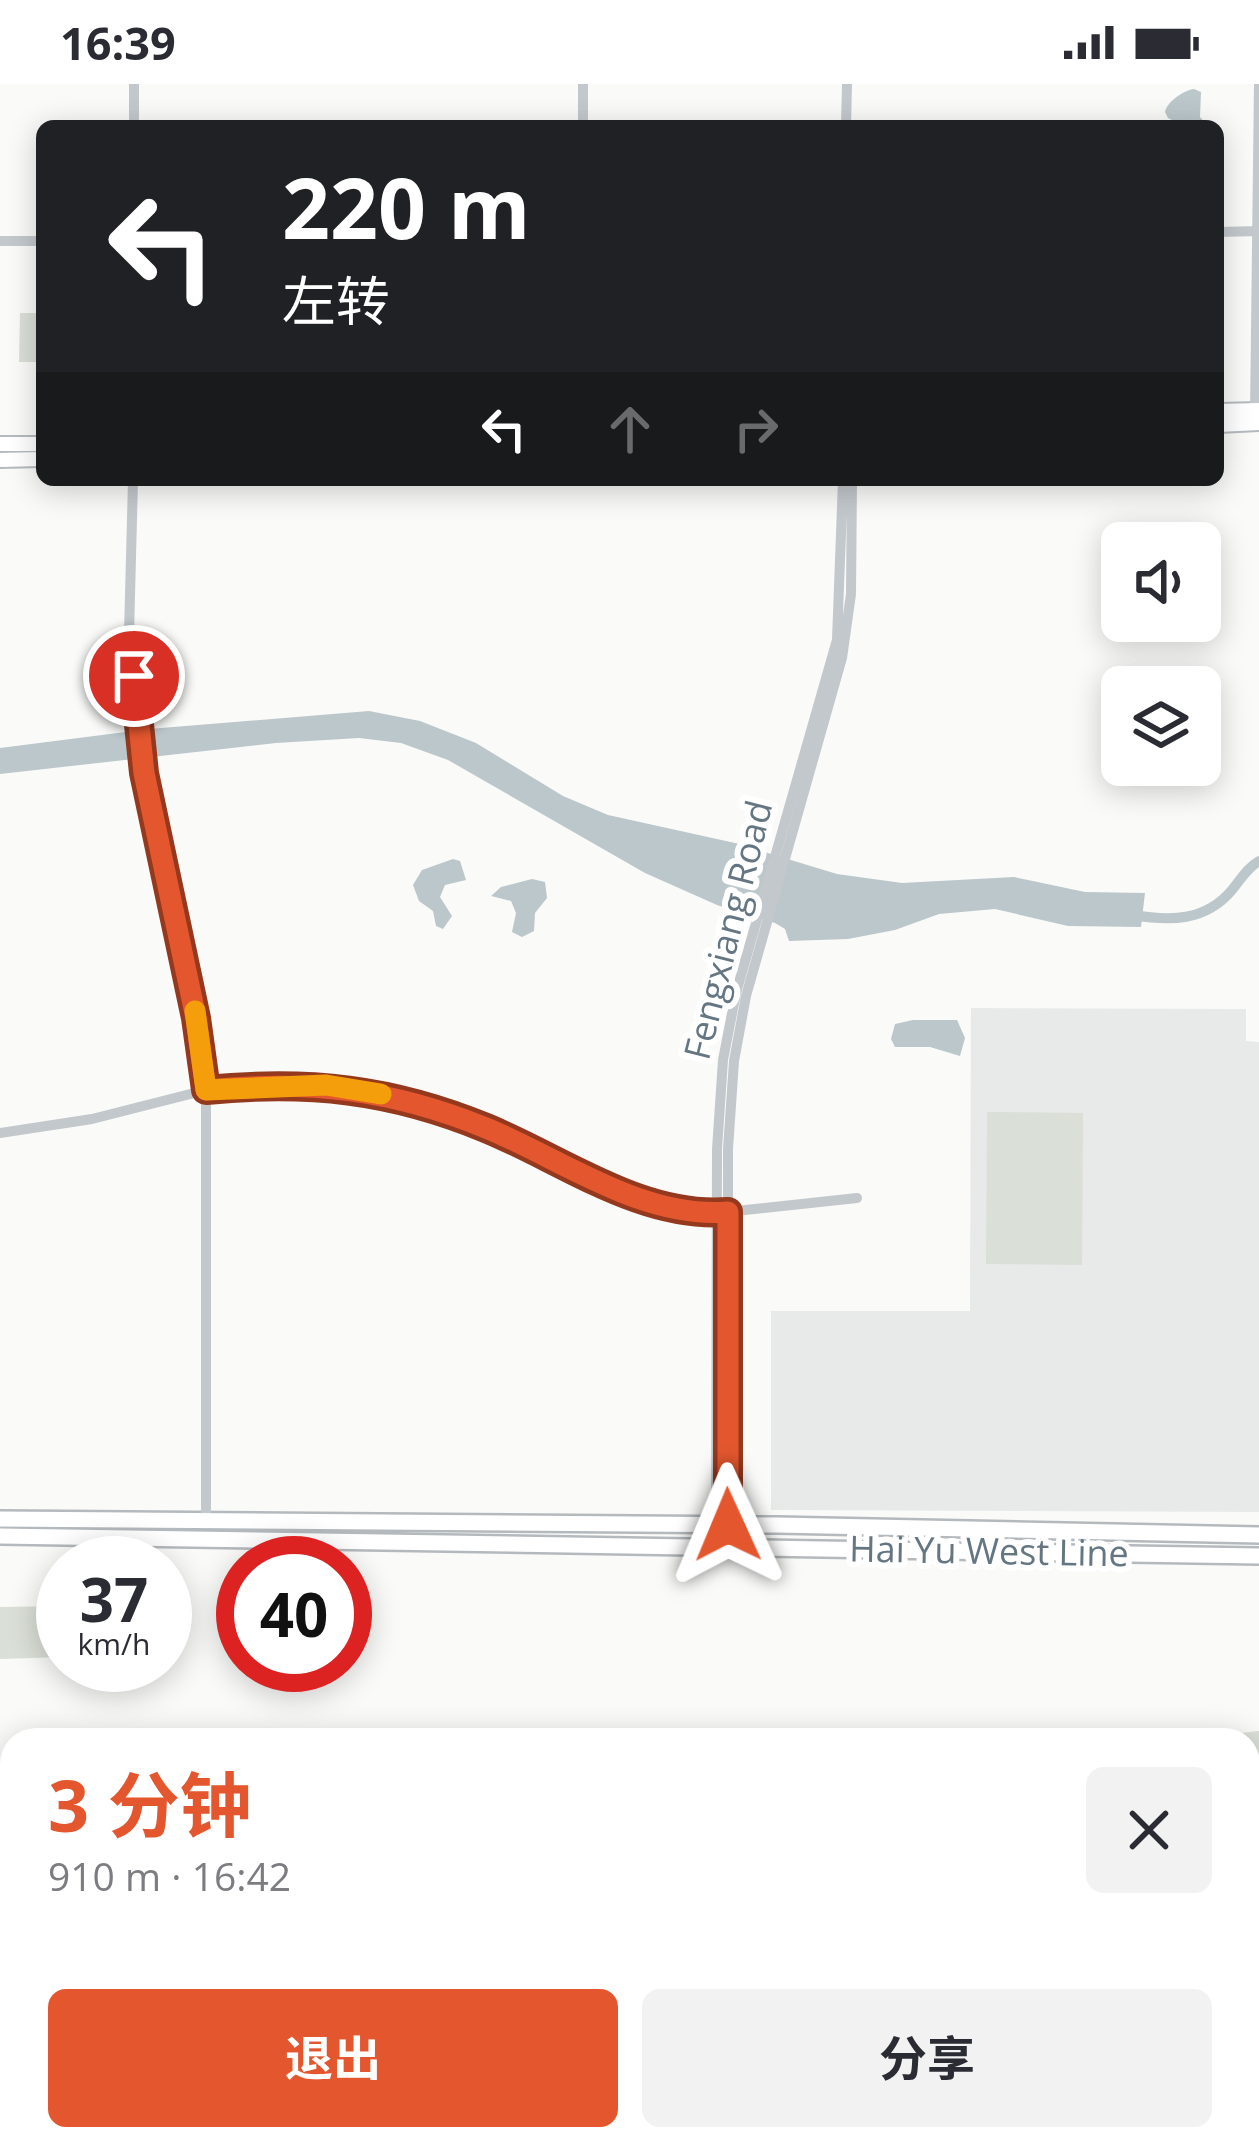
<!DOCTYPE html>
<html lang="zh">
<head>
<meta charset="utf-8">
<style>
	:root { --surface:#fff; --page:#f2f2f3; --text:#2b2b33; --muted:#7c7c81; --accent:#e4572e }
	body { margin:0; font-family:"Open Sans","Noto Sans SC",sans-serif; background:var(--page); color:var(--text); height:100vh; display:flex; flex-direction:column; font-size:45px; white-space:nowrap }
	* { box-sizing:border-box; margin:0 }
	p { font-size:39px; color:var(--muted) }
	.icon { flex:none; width:66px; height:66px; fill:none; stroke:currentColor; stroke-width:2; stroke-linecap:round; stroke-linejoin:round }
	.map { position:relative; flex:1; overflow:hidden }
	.drawer { position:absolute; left:0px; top:1644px; width:1260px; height:423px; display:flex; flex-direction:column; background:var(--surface); border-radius:36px 36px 0 0; box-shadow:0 6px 30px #0003 }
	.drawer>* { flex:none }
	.guide { position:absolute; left:36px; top:36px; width:1188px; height:366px; border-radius:18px; box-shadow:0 6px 30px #0003; background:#202124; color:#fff; overflow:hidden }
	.buttons { position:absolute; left:1101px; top:438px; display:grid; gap:24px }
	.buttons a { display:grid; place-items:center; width:120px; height:120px; border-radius:18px; background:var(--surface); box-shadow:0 6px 30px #0003; font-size:60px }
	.speed { position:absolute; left:36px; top:1452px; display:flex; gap:24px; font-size:60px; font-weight:700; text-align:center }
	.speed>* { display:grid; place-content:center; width:156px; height:156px; border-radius:50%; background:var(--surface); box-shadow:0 6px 30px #0003; line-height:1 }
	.speed small { font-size:30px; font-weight:400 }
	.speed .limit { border:18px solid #d22; background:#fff; color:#111 }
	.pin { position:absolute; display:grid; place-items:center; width:102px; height:102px; color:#fff; margin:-51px; border:6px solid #fff; border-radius:50%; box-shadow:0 3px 12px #0007 }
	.me { position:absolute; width:132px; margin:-66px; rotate:359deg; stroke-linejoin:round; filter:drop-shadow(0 0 9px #0008) }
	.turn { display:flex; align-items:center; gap:42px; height:252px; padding:0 48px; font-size:54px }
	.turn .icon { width:156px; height:156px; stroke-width:2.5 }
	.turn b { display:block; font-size:84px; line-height:102px }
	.lanes { display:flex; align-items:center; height:114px; padding:0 48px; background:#0003; justify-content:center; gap:60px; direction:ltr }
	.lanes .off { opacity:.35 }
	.round { display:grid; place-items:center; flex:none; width:126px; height:126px; border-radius:18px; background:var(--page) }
	.headline { display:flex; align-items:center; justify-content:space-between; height:204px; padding:0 48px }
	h1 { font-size:72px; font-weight:700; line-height:90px; color:var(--accent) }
	.action { display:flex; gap:24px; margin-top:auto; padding:24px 48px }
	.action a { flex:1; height:138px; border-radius:18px; background:var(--accent); color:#fff; font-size:48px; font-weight:700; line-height:138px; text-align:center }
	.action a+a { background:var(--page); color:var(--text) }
	.status { display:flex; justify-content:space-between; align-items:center; height:84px; padding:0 60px; background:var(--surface); direction:ltr }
	.status svg { height:33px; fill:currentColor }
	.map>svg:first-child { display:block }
</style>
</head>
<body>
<div class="status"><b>16:39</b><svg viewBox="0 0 49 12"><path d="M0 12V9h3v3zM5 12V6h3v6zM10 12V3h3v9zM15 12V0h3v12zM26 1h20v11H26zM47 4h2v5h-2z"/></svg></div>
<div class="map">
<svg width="1259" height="2065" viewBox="0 0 1259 2065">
	<rect width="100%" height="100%" fill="#fafaf8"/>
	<!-- built -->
	<path fill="#e8e9e9" d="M971,924L1246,925V957L1259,958V1428L771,1426V1227H970Z
		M1259,1647V2065H0L1,1777H12V2055H1248V1656H1184Z"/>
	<!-- green -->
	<path fill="#dadfd7" d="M20,229H42V278H19Z
		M987,1028L1083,1029L1082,1181L986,1180Z
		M63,1522V1573L0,1575V1523Z
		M1259,1647V1839L1248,1840V1656H1184Z
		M0,1777H12V2010L0,2012Z
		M1248,1957L1259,2027V2065H632L646,2055H1248Z
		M349,2055H541L526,2065H276Z"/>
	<!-- water -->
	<path fill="#bbc7cb" d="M1194,5L1201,8L1200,33L1208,42H1184L1168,34L1165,28C1167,17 1185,6 1194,5Z
		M369,627L420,637L476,659L563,712L608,731L735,759L837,790L902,799L1014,793L1085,808L1145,809L1141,843L1068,842L995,825L939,830L895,846L848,855L789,857L785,845L775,839L717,821L645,789L448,676L401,659L359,654L276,659L0,690V664L149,645Z
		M453,775L460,777L466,796L445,801L440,813L452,832L443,845L436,842L433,827L419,817L413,801L422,786Z
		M532,795L545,798L547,814L535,829L534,847L522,853L512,848L516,829L511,817L491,812L501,803Z
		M913,936H957L965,954L960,972L930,963H895L891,955L895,940Z"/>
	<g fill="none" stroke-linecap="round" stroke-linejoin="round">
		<!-- canal -->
		<path stroke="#bbc7cb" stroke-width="10" d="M1132,831C1170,837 1205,838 1232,806C1241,795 1247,784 1259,777"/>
		<!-- taxiway -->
		<path stroke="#ced2d4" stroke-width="24" d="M1248,1894L1259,1903
			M135,2065L158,2055
			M564,2065L578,2055"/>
		<!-- runway -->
		<path stroke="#ced2d4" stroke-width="63" d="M1248,1877L1259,1875
			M0,2046L12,2045"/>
		<!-- major casing -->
		<g stroke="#b5babe" stroke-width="18">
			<path id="major" d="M1218,327L1259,326
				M1218,341L1259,339
				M0,360H42
				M0,376L42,375"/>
		</g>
		<!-- highway casing -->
		<g stroke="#b4b9bd" stroke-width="20">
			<path id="highway" d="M0,1435L777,1441L1259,1451
				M0,1452L1259,1472"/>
		</g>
		<!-- minor -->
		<path stroke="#c3c8cc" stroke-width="10" d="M134,42V0
			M583,42V0
			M846,42L847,0
			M1218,148L1259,147
			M0,157H42
			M1255,330L1259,0
			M133,396L129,550L144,689L197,934L206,1006V1437
			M0,1049L92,1035L206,1006L325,1001L420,1020L488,1045L602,1100L675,1124L717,1129L857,1114
			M716,1461L717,1065L723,976L736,909L837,556L843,396
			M728,1461V1065L734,977L746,912L842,574L851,510L852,396"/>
		<!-- major -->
		<use href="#major" stroke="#fff" stroke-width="14"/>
		<!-- highway -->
		<use href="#highway" stroke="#fff" stroke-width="15"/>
	</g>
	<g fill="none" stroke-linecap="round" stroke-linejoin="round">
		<!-- route casing -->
		<g stroke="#94391e" stroke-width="30">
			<path id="route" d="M134,592L144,689L196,934L206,1006C308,996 391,1005 486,1044C562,1075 641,1135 728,1128V1441"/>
		</g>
		<!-- route -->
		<use href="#route" stroke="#e4572e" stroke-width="21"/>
		<!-- slow -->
		<path stroke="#f59e0b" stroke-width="21" d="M195,927L206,1006L326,1001L381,1010"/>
	</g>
	<g text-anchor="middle" stroke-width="12" stroke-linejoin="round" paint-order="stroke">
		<!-- street labels -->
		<g font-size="36" fill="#657683" stroke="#fff">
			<text transform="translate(728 846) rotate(-76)" y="13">Fengxiang Road</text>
			<text transform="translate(989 1467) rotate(1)" y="13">Hai Yu West Line</text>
		</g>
	</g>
</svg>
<div class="buttons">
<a><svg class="icon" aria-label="sound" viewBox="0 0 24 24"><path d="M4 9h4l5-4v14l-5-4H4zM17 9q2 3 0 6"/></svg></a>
<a><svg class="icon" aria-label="layers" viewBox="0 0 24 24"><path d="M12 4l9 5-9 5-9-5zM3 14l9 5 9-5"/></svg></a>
</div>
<div class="speed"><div>37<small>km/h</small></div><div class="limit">40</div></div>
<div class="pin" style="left:134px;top:592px;background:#d93025"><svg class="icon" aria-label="arrive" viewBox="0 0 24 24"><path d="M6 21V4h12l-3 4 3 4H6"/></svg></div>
<svg class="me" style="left:728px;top:1441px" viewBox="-20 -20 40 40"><path d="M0-17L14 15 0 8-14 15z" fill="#e4572e" stroke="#fff" stroke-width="4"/></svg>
<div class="guide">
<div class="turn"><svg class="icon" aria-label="left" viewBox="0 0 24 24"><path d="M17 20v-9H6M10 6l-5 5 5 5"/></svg><div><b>220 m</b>左转</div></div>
<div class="lanes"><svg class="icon" aria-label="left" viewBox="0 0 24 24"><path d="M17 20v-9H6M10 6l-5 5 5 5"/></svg><svg class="icon off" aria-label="ahead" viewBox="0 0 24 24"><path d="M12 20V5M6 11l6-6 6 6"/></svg><svg class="icon off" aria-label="right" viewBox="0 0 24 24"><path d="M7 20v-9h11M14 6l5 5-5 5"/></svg></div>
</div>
<section class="drawer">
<div class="headline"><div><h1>3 分钟</h1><p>910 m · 16:42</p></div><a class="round"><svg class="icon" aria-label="close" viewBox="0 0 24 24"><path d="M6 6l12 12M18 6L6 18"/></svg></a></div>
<div class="action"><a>退出</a><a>分享</a></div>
</section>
</div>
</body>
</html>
